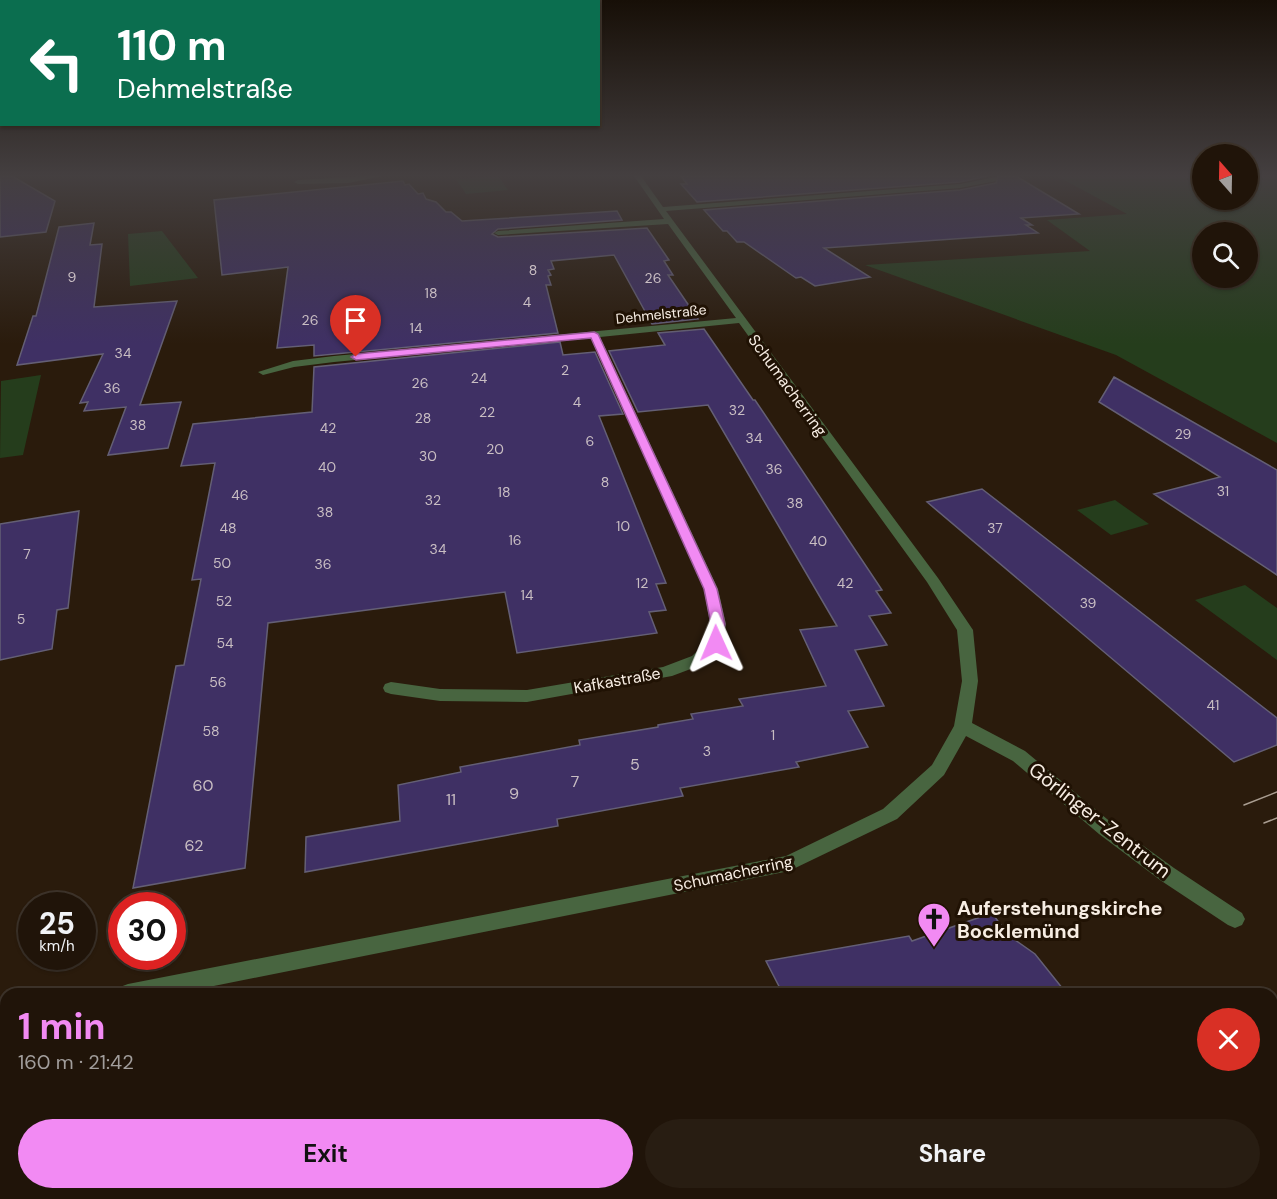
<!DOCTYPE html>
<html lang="en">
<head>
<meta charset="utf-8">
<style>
	:root { --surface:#201409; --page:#281d12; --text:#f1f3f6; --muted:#a29e9c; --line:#3d332a; --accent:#f28af3 }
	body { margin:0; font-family:"DM Sans",sans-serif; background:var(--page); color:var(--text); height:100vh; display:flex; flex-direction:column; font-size:22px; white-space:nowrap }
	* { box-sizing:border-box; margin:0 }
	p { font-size:20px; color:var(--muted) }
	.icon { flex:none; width:33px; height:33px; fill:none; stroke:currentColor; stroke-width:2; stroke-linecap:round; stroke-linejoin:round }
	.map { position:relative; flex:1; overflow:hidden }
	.drawer { position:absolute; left:0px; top:988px; width:1278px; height:212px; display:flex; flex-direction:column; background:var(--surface); border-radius:18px 18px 0 0; box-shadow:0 2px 4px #0004,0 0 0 2px var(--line) }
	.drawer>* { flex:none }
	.banner { position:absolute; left:0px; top:0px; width:600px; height:126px; box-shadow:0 2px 4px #0004,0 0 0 2px var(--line); background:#0b6e4f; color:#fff; overflow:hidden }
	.needle { width:39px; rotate:340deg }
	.controls { position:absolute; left:1192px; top:144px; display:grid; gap:12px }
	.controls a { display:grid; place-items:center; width:66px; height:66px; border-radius:50%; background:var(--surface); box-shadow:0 2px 4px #0004,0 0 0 2px var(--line); font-size:30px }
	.speed { position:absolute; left:18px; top:892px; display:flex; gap:12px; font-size:30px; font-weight:700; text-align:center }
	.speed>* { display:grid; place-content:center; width:78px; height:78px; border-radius:50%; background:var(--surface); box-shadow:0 2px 4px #0004,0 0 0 2px var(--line); line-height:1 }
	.speed small { font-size:15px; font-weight:400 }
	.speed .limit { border:9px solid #d22; background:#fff; color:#111 }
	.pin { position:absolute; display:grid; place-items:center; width:51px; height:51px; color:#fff; margin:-62px -26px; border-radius:50% 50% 50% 0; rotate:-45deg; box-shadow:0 0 6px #0007 }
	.pin .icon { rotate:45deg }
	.me { position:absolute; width:66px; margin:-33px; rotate:359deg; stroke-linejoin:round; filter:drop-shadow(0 0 4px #0008) }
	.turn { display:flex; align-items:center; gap:21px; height:126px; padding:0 18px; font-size:27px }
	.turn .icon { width:78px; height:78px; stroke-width:2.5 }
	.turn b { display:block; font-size:42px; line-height:51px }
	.round { display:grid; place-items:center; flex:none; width:63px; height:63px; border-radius:32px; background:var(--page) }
	.head { display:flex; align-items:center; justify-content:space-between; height:102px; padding:0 18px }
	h1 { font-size:36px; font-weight:700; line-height:45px; color:var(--accent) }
	.action { display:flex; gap:12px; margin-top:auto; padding:12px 18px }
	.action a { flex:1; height:69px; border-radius:36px; background:var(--accent); color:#111; font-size:24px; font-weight:700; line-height:69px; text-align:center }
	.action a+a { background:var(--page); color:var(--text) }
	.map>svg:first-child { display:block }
</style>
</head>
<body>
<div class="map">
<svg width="1277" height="1199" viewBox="0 0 1277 1199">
	<rect width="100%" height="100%" fill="#2a1b0c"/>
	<!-- green -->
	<path fill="#253d1c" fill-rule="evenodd" d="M498,176L508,190L466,194L456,179Z
		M1057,176H1203V200H1248V176H1277V443L1116,355L865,265L1090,251L1047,220L1127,214ZM1248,232V278H1203V232Z
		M162,231L198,278L130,286L128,234Z
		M41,375L23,455L0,458L1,381Z
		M1115,500L1149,524L1111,535L1077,510Z
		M1245,585L1277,608V660L1195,600Z
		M1272,1124L1277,1130V1199H1040L1037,1194H1272Z"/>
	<!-- building -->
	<path fill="#3f3064" stroke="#645f75" stroke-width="1.5" d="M0,176H12L55,201L46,232L0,237Z
		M681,176H988L960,182L697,202L681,184H687Z
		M998,176H1016L1079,214L1021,218L1032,225H1026L1038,233L824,248L870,277L815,286L801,277L796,278L744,242H737L727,231H723L704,210L960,190L996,183Z
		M403,181L405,185L409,184L418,194L423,193L426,199L436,202L446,212H451L462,221L617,211L622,220L498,229L492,234L498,237L647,228L669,260L664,261L673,275H668L698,319L652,324L614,255L551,261L554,269L548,270L551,275L548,276L551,285H546L558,333L314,356V345L277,348L288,267L222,275L214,200Z
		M94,223L90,245L102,244L94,307L177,301L140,405L181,402L168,448L108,455L126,407L84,411L88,402L80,403L103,354L17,365L33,316H36L59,227Z
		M704,329L753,400H755L882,590L876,591L891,613L869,616L887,645L855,650L884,706L848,711L868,747L796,762L799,767L680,788L683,796L557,819L558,826L305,872L306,837L400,821L398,785L461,772L460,767L580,745L579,740L658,727V725L693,719L691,714L743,706L739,699L826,686L800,630L837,626L708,405L638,412L609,351L665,345L658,333Z
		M560,342L563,355L595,352L623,414L599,416L666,583L656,584L666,610L649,612L657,633L517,653L505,592L268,623L245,868L133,888L176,666L184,665L201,579L192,580L215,463L181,466L193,424L312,412L314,367Z
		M1114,377L1277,470V575L1154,494L1220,477L1099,402Z
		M982,489L1277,718V745L1234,762L927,502Z
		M79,511L68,608L57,610L52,649L0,660V524Z
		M992,913L1008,935L1035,954L1067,994H783L766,961L909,936L912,941Z"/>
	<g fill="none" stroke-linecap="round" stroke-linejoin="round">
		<!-- minor -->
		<path fill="#486540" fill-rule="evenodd" d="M365,176H383L348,183L298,184L294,182L298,180Z
			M634,176H641L663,207L960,184L996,177V181L960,188L666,211L938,578L973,630L978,681L972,723L1025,751L1113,824L1174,868L1242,913L1245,919L1242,925L1235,928L1228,925L1160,880L1099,834L1013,761L966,736L944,775L897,819L789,871L174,994H117L120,987L128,984L786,856L883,809L932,765L954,726L962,681L957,630L927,582L739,323L600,337L718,589L726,624L724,643L704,664L672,676L527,702L440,701L391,694L385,692L383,688L385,684L391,682L440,689L527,690L663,667L692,656L708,641L710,624L704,589L591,337L334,362L294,367L263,375L258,372L293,361L334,356L736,318L668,224L498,235L494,233L498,231L664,219Z"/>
		<!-- tram -->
		<path stroke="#a99d91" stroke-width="1.5" d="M1244,805L1277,792
			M1264,823L1277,818"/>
	</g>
	<!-- sky -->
	<linearGradient id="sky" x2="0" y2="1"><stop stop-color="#170f07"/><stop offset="0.51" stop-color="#443f40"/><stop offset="1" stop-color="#443f40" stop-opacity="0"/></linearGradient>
	<rect width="1277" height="344" fill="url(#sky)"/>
	<!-- route -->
	<path fill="#f28af3" stroke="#9d5a9e" stroke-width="1.5" d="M594,332L598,334L717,589L725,624L721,646H711L709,643L711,624L704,589L591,338L356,360L351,357L356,354Z"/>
	<!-- icons -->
	<defs>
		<g id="church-pin" transform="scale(1.725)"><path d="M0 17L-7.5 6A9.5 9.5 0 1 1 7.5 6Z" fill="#f28af3" stroke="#201204"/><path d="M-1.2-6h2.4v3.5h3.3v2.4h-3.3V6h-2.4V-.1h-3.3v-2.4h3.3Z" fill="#111"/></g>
	</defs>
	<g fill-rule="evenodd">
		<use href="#church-pin" x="934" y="919"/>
	</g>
	<g text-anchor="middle" stroke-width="6" stroke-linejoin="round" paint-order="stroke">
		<!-- number labels -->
		<g font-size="14" fill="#c9bec3">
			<text x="533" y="275">8</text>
			<text x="72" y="282">9</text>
			<text x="653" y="283">26</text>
			<text x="431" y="298">18</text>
			<text x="527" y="307">4</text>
			<text x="310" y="325">26</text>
			<text x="416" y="333">14</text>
			<text x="123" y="358">34</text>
			<text x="565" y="375">2</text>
			<text x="479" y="383">24</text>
			<text x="420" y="388">26</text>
			<text x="112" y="393">36</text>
			<text x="577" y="407">4</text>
			<text x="737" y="415">32</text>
			<text x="487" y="417">22</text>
			<text x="423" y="423">28</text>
			<text x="138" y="430">38</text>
			<text x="328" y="433">42</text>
			<text x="1183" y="439">29</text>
			<text x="754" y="443">34</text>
			<text x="590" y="446">6</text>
			<text x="495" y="454">20</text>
			<text x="428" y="461">30</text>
			<text x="327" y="472">40</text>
			<text x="774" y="474">36</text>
			<text x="605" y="487">8</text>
			<text x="1223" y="496">31</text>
			<text x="504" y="497">18</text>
			<text x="240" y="500">46</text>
			<text x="433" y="505">32</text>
			<text x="795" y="508">38</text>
			<text x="325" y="517">38</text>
			<text x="623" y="531">10</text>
			<text x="228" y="533">48</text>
			<text x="995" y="533">37</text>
			<text x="515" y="545">16</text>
			<text x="818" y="546">40</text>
			<text x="438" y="554">34</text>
			<text x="27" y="559">7</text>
			<text x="222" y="568">50</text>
			<text x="323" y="569">36</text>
			<text x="642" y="588">12</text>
			<text x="845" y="588">42</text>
			<text x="527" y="600">14</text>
			<text x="224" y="606">52</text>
			<text x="1088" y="608">39</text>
			<text x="21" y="624">5</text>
			<text x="225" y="648">54</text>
			<text x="218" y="687">56</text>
			<text x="1213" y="710">41</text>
			<text x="211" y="736">58</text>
			<text x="773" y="740">1</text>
			<text x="707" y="756">3</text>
		</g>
		<!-- far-street labels -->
		<g font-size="14" fill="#f7ede3" stroke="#201204">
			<text transform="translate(661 314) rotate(-6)" y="5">Dehmelstraße</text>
		</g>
		<!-- street labels -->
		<g font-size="16" fill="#f7ede3" stroke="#201204">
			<text transform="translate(788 385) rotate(54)" y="6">Schumacherring</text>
			<text transform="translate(617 680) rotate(-10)" y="6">Kafkastraße</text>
			<text transform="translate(733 873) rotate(-12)" y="6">Schumacherring</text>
		</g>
		<!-- near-number labels -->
		<g font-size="16" fill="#c9bec3">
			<text x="635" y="770">5</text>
			<text x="575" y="787">7</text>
			<text x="203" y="791">60</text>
			<text x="514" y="799">9</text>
			<text x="451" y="805">11</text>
			<text x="194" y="851">62</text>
		</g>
		<!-- near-street labels -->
		<g font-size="20" fill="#f7ede3" stroke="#201204">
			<text transform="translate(1100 820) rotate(38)" y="7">Görlinger-Zentrum</text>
		</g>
		<!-- near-poi labels -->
		<g font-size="20" font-weight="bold" fill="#f7ede3" stroke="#201204" text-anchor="start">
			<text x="957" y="915">Auferstehungskirche<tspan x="957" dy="23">Bocklemünd</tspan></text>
		</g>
	</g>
</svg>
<div class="controls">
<a><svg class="needle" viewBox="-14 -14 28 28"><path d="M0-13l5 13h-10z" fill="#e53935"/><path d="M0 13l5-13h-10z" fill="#a29e9c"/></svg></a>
<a><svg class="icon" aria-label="search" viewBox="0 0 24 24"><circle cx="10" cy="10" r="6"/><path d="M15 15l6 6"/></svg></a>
</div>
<div class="speed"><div>25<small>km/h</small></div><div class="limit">30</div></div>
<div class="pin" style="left:356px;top:357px;background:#d93025"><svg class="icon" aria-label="arrive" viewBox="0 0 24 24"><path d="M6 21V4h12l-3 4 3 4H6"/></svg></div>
<svg class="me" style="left:716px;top:643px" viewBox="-20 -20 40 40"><path d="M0-17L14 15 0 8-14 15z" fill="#f28af3" stroke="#fff" stroke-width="4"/></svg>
<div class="banner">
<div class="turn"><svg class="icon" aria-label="left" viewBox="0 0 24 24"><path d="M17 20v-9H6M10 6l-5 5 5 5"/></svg><div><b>110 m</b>Dehmelstraße</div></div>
</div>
<section class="drawer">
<div class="head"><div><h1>1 min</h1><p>160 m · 21:42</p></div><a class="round" style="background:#d93025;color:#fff"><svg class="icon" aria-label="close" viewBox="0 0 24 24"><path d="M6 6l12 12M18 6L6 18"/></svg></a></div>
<div class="action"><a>Exit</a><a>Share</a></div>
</section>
</div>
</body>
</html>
